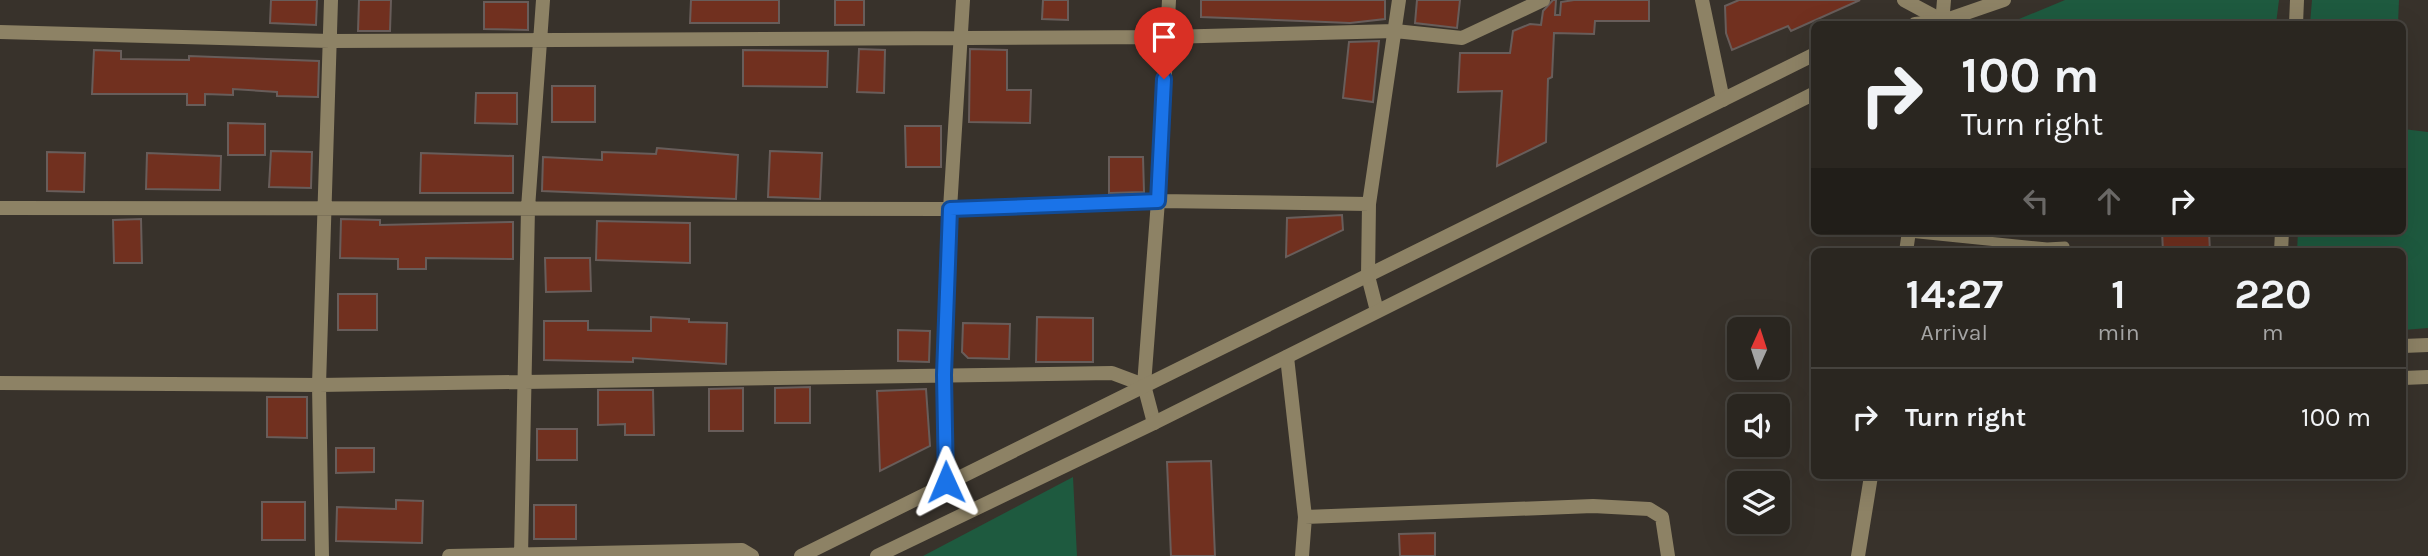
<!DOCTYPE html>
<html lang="en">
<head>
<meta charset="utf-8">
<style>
	:root { --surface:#2a2620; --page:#36322d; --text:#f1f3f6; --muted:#a5a5a5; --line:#46433e }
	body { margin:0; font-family:Karla,sans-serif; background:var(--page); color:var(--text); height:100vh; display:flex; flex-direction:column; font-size:26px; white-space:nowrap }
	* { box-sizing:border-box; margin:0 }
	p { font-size:23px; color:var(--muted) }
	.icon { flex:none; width:38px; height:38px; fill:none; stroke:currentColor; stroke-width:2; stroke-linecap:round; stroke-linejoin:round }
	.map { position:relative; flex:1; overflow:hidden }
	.side { position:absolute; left:1811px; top:248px; width:595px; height:231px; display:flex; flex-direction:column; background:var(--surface); border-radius:10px; box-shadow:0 7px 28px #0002,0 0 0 2px var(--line) }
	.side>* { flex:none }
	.top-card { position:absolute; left:1811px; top:21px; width:595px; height:214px; border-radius:10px; box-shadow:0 7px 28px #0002,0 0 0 2px var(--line); background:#2a2620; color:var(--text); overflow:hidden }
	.needle { width:46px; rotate:3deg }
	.controls { position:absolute; left:1727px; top:317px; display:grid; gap:14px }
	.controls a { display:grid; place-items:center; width:63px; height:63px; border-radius:10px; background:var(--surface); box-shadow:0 7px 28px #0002,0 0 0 2px var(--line); font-size:35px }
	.pin { position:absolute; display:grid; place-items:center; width:60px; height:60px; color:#fff; margin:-72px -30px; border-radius:50% 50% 50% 0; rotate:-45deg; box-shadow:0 0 7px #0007 }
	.pin .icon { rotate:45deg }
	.me { position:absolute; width:77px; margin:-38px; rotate:359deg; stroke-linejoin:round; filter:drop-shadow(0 0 5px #0008) }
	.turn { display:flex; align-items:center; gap:24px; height:147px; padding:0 35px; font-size:32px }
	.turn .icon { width:91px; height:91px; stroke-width:2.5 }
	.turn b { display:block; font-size:49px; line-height:60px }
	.lanes { display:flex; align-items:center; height:66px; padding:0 35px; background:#0003; justify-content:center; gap:35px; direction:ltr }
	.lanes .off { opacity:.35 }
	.eta { display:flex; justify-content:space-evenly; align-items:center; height:119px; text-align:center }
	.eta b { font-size:42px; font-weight:700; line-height:49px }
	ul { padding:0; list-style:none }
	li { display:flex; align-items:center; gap:21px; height:98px; padding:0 35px; border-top:2px solid var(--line) }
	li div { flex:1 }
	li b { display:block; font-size:26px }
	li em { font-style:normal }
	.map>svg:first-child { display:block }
</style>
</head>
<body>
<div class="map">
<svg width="2428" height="556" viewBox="0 0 2428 556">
	<rect width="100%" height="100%" fill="#38322b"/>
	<!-- green -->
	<path fill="#1e5a3f" d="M2065,0H2279L2276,24H2007Z
		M2312,0H2399L2398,24H2310Z
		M2403,129L2428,132V328L2403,330V252H2297L2298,231H2403Z
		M1073,477L1077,556H923Z"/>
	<!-- building -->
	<path fill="#71301f" stroke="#685d5a" stroke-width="2" d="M271,0H317L316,25L270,23Z
		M359,0H391L390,31H358Z
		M691,0H779V23H690Z
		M835,0H864V25H835Z
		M1043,0H1068V20L1042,19Z
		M1201,0H1385V19L1350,23L1201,17Z
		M1417,0H1460L1457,28L1415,23Z
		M1553,0H1556L1555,15H1560L1561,2L1574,0H1649V21H1595L1594,34L1554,33L1552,77L1548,79L1546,142L1497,166L1502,91L1458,92L1460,53H1510L1513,31L1530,24L1541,25L1543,11Z
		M1739,0H1860L1791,31L1788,26L1732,50L1726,33L1725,6Z
		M484,2H528V30L484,29Z
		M1379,41L1373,102L1343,98L1349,42Z
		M859,49L885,50L884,93L857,92Z
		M970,49L1007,50V90H1031L1030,123L969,122Z
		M94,50L121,51V59L189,60V56L319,61L318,97L277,96V92L233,89V95L205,94V105H187V94H92Z
		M743,50L828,51L827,87L743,86Z
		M552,86H595V122H552Z
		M476,93H517V124L475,123Z
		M228,123L265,124V155H228Z
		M905,126H941V167H906Z
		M657,148L738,155L736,199L542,191L543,157L602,160V152L656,154Z
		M271,151L312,152L311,188L269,187Z
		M770,151L822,153L820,199L768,197Z
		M47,152L85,153L84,192L47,191Z
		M147,153L221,156L220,190L146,189Z
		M421,153L513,156V193H420Z
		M1109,157H1143L1144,192L1109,193Z
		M1342,215L1343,230L1286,257L1287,218Z
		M141,219L142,263H114L113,220Z
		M341,219L380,220V225L513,222V259L426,258V269H398V259L340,258Z
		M597,221L690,223V263L596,260Z
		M2162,231H2209L2210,252H2163Z
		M545,258H590L591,291L546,292Z
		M338,294H377V330H338Z
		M651,317L689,319V322L727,323L726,364L633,358V362L544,360V321H588V330L651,331Z
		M1037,317L1093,318V362H1036Z
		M963,323L1010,324L1009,359L968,358L962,352Z
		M898,330L930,331L929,362L898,361Z
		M810,387V423H775V388Z
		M743,388V431H709V389Z
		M926,389L930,446L880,471L877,391Z
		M598,390H653L654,435H625V424L598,425Z
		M267,397H307V438L267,437Z
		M537,429H577V460H537Z
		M336,448H374V472L336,473Z
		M1211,461L1215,556H1171L1167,462Z
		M396,500L423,501L422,543L336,541L337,507L396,509Z
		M262,502H305V540H262Z
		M534,505H576V539H534Z
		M1435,533V556H1400L1399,534Z"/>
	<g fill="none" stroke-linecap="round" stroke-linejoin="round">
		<!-- service -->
		<path stroke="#8d8265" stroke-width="9" d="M1909,233L2047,247L2065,246"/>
		<!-- minor -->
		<path stroke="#8d8265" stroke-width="14" d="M1702,0L1723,100
			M1904,0L1943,21
			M2296,24L2297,0
			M0,32L330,41L1166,37L1395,31L1462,38L1543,0
			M0,208L950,209L1158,201L1369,204
			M2281,252L2282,231
			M1377,311L1368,276L1369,204L1399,0
			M1287,357L1305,517L1302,556
			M0,383L319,385L1112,373L1144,385L1154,423
			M1144,385L1158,201L1169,0
			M946,482L945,375L950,209L963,0
			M1305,517L1593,506L1649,509L1662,517L1668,556
			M322,556L319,385L331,0
			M449,556L742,550L752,556
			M521,556L528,208L543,0"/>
		<!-- tertiary -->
		<path stroke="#8d8265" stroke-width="14" d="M1915,24L1943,21L2004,0
			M1942,24L1944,0
			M1906,252L1909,231
			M2403,346L2428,345
			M2403,378L2428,377
			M801,556L1815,54
			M877,556L1154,423L1815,93
			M1858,556L1871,476"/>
	</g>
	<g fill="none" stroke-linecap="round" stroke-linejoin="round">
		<!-- route casing -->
		<g stroke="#114b97" stroke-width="18">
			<path id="route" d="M946,482L944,375L950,209L1158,201L1164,79"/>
		</g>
		<!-- route -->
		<use href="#route" stroke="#1a73e8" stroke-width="12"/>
	</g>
</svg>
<div class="controls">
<a><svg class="needle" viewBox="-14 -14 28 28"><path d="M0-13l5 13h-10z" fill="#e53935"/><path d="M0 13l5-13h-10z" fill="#a5a5a5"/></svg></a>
<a><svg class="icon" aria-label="sound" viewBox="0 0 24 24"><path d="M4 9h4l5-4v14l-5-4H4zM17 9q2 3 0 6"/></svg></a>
<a><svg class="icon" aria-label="layers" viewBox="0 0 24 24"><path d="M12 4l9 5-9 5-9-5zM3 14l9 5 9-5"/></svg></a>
</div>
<div class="pin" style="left:1164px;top:79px;background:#d93025"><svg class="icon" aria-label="arrive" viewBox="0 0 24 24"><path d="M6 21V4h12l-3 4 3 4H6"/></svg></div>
<svg class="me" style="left:946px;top:482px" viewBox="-20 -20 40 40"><path d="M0-17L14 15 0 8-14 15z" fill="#1a73e8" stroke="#fff" stroke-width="4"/></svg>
<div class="top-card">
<div class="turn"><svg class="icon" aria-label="right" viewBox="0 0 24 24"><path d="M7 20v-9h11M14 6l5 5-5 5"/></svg><div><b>100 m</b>Turn right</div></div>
<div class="lanes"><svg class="icon off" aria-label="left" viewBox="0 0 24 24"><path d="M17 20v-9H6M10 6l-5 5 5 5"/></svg><svg class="icon off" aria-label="ahead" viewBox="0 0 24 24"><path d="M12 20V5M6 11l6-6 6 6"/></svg><svg class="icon" aria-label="right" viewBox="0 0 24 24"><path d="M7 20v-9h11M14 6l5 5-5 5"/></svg></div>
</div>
<section class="side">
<div class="eta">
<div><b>14:27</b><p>Arrival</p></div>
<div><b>1</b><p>min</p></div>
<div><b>220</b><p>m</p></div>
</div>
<ul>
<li><svg class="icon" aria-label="right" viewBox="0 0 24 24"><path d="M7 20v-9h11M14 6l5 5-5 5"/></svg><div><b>Turn right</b></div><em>100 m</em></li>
</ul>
</section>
</div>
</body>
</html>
